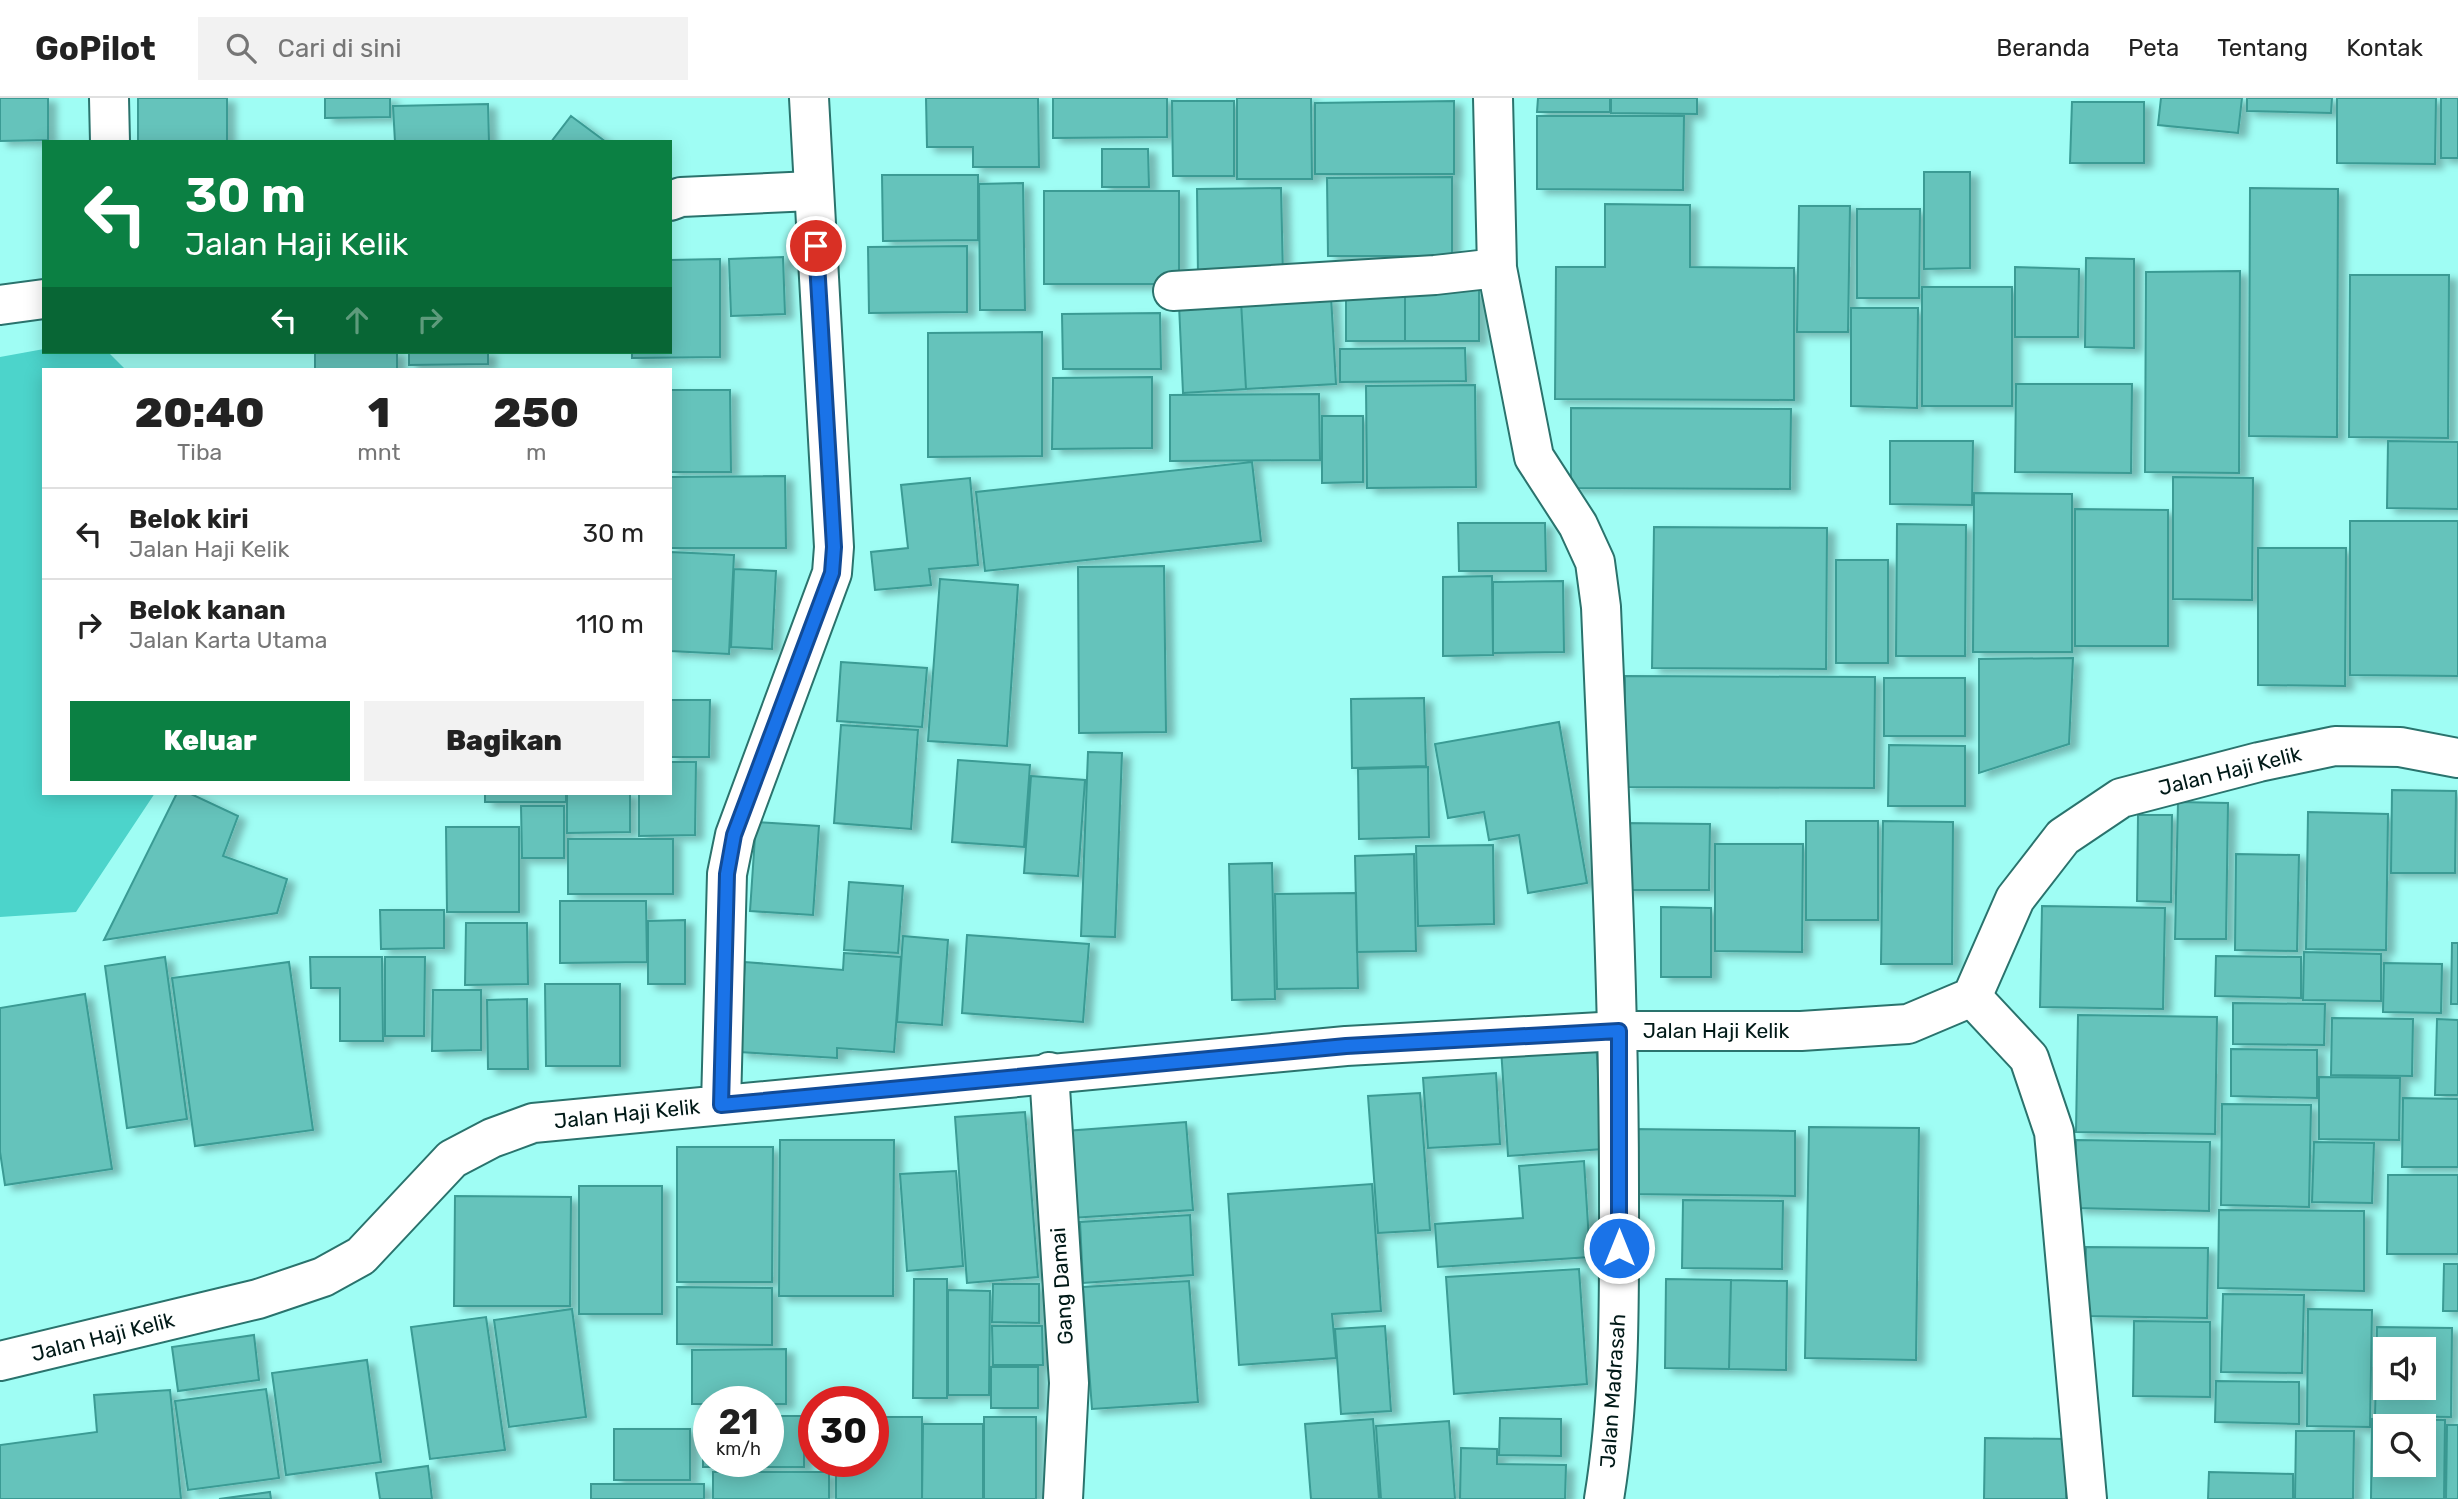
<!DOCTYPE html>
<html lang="id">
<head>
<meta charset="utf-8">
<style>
	:root { --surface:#fff; --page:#f2f2f2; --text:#222; --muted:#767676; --line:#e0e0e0; --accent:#0b8043 }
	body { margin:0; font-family:Rubik,sans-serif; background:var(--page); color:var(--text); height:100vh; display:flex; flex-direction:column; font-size:26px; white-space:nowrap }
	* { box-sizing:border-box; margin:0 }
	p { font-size:23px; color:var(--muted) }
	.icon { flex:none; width:38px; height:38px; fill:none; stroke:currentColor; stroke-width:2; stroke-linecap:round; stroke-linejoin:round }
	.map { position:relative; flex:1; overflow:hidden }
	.panel { position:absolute; left:42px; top:270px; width:630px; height:427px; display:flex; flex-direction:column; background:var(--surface); border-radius:0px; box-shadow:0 4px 18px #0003 }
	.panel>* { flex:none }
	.banner { position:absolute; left:42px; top:42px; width:630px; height:214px; border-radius:0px; box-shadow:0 4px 18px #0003; background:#0b8043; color:#fff; overflow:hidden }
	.fabs { position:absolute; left:2373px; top:1239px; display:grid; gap:14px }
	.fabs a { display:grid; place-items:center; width:63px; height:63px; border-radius:0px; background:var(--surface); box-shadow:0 4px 18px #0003; font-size:35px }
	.speed { position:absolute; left:693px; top:1288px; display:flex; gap:14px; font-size:35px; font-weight:700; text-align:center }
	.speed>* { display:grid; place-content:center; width:91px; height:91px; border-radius:50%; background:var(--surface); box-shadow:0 4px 18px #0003; line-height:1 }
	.speed small { font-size:18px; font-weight:400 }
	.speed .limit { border:10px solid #d22; background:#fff; color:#111 }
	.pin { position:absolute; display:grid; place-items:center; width:60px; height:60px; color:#fff; margin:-30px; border:4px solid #fff; border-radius:50%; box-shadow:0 2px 7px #0007 }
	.me { position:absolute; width:77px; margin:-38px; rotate:0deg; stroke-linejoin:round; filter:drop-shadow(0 0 5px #0008) }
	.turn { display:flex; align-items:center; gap:24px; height:147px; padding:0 28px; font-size:32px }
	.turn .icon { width:91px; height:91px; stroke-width:2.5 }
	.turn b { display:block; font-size:49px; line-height:60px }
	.lanes { display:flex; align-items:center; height:66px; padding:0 28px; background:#0003; justify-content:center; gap:35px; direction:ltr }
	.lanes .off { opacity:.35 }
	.eta { display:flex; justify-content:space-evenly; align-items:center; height:119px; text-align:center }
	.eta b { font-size:42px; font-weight:800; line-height:49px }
	.primary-button { display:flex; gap:14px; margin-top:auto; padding:14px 28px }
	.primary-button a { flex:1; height:80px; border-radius:0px; background:var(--accent); color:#fff; font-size:28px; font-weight:800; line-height:80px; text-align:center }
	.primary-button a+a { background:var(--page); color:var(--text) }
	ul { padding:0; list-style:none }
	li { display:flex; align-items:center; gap:21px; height:91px; padding:0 28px; border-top:2px solid var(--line) }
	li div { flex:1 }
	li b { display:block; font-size:26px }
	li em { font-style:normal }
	header { display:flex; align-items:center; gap:42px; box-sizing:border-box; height:98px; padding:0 35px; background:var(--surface); border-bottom:2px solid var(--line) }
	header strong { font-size:33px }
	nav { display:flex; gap:38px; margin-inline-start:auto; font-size:24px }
	.search { width:490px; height:63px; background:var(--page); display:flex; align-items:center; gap:18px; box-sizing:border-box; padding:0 24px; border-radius:0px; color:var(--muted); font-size:26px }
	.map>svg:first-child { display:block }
</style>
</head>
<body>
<header>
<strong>GoPilot</strong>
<div class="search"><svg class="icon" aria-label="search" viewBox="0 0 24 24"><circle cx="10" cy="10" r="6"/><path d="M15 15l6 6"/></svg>Cari di sini</div>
<nav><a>Beranda</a><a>Peta</a><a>Tentang</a><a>Kontak</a></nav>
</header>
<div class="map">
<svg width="2458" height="1401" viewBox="0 0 2458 1401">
	<defs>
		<filter id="shadow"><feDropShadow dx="8" dy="4.5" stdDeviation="3.5" flood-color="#0004"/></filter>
	</defs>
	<rect width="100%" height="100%" fill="#9ffdf4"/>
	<!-- green -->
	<path fill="#4cd4cb" d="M44,251V254H108L125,271H44V695H155L76,814L0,819V259Z"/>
	<!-- building -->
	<path fill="#65c3bb" stroke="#3a9b94" stroke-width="2" fill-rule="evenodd" filter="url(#shadow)" d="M0,0H48V42L0,43Z
		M138,0H227V44H138Z
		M325,0H390V19L325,20Z
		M926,0H1038L1039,69H973V49H927Z
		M1053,0H1167V39L1053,40Z
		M1237,0H1311L1312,81H1237Z
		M1538,0H1610V14H1537Z
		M1611,0H1697V16L1611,15Z
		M2161,0H2242L2238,35L2158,27Z
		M2247,0H2332L2331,15L2247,13Z
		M2337,0H2436L2435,66L2337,65Z
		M2441,0H2458V60H2441Z
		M1172,3H1234V78H1173Z
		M1454,3V76H1315V5Z
		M2072,4H2144V65H2070Z
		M488,6L489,44H395L393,8Z
		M571,18L606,44H551Z
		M1537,18H1684L1683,92L1537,91Z
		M1102,51H1148L1149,89H1102Z
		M1924,74H1970V170L1924,171Z
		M882,77H978V142L883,143Z
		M1452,79V158H1328L1327,80Z
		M1023,85L1025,212H980L979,86Z
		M1281,90L1283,179L1198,180L1197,91Z
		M2250,90L2338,91L2337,339L2249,338Z
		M1044,93H1179V186H1044Z
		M1605,106L1690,107V169L1794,170V302L1555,301L1556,169H1605Z
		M1799,108H1850L1848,234H1797Z
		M1857,111H1920L1919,200H1857Z
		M967,148V214L869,215L868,149Z
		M783,159L785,216L731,218L729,161Z
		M2086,160L2134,161V250L2085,249Z
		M720,161V259L632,260V254H670V162Z
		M2015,169L2079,171L2078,239H2015Z
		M2240,173L2239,375L2145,374L2146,174Z
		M2350,177H2449L2448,340L2349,339Z
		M1922,189H2012V308H1922Z
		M1405,192H1479V243H1405Z
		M1405,192V243H1346V193Z
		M1331,198L1336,286L1246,291L1241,203Z
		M1241,203L1246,291L1183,295L1179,207Z
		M1851,210H1918L1917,310L1851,308Z
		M1160,215L1161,271H1063L1062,216Z
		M1042,234V358L928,359V235Z
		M1465,250L1466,283L1340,284V251Z
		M315,254H397V271H315Z
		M409,254H488V266L409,267Z
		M1152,279V350L1052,351L1053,280Z
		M2016,286H2132L2131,375L2015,374Z
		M1475,287L1476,389L1367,390L1366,288Z
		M670,292H730L731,374H670Z
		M1319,296L1320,362L1170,363V297Z
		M1571,310L1791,311L1790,391L1571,390Z
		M1322,318H1363V384L1322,385Z
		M1890,343H1973L1972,407L1890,406Z
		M2388,343L2458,344V411L2387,410Z
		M1252,364L1261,443L985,473L976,394Z
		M785,378L786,450H670V379Z
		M2173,379L2253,380L2252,502L2173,501Z
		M970,380L978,467L929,471L931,487L875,492L871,454L908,450L901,387Z
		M1974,395L2072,396V554H1973Z
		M2075,411L2168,412V548H2075Z
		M2350,423H2458V578L2350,577Z
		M1458,425H1545L1546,473H1459Z
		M1897,426L1966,427L1965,558H1896Z
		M1654,429L1827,430L1826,571L1652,570Z
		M2258,450H2346L2345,588L2258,587Z
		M670,454L734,457L729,556L670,553Z
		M1836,462H1888V565H1836Z
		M1164,468L1166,634L1079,635L1078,469Z
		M734,471L776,473L772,551L731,549Z
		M1492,478L1493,557L1443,558V479Z
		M940,481L1018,487L1007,648L928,643Z
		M1563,483L1564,554L1493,555V484Z
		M2073,560L2069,646L1979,675V561Z
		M841,564L927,570L922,629L837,623Z
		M1625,578L1875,579L1874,690L1625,689Z
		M1884,580H1965V638H1884Z
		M1424,600L1426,668L1352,670L1351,601Z
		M670,602H710L709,659H670Z
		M1559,624L1587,785L1528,795L1519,737L1489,742L1484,714L1448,720L1435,646Z
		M841,627L918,632L911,731L834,725Z
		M1889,647L1965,648V708H1888Z
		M1088,654L1122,655L1115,839L1081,838Z
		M958,662L1030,667L1024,749L952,744Z
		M670,664H696L695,737L639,738V695H670Z
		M1428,669L1429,739L1359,741L1358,671Z
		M1031,678L1085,682L1078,778L1024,775Z
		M2392,692L2456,693L2455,775H2391Z
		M177,695H189L238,718L223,758L287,781L277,815L104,842Z
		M485,695H566V704H485Z
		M567,695H630V734L567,735Z
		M2178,704L2228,705L2226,841H2175Z
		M521,708H564V760H522Z
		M2308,714L2388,716L2386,852L2306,851Z
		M2138,717H2172L2171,804L2137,803Z
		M1806,723H1878V822H1806Z
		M1883,723L1953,724L1952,866H1881Z
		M756,724L819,728L813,817L750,813Z
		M1623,725L1710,726L1709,792H1623Z
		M446,729H519V814H447Z
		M568,741H673V796H568Z
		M1715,746H1803L1802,854L1715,853Z
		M1493,747L1494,826L1418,828L1416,748Z
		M1414,756L1416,853L1357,854L1355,758Z
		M2236,756L2299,757L2297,853L2235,852Z
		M1272,765L1275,901L1232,902L1229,766Z
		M849,784L903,788L898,855L844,852Z
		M1356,795L1358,890L1277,891L1275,796Z
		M560,803H646L647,864L560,865Z
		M2042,808L2165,810L2163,911L2040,909Z
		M1661,809L1711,810V879H1661Z
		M380,812H444V850L381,851Z
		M685,822V886H648V823Z
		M466,825H527L528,886L465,887Z
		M967,837L1089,846L1083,924L962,915Z
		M903,838L948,842L942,927L897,924Z
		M2452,845H2458V906H2451Z
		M2304,854L2381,856V903L2303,902Z
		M844,855L901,859L894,954L837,950V960L739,954L745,864L843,872Z
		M2216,858L2301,859V900L2215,898Z
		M165,859L187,1021L127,1030L105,868Z
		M310,859H382L383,943H340V890H311Z
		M385,859H425L424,938H385Z
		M289,864L313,1032L195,1048L172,880Z
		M2384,865L2442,866L2441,915L2383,914Z
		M545,886H620V968H546Z
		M433,892H481V952L432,953Z
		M85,896L112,1071L5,1087L0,1054V910Z
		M527,901L528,971H488L487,902Z
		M2233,905L2325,906L2324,947L2233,946Z
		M2078,917L2217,919L2215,1036L2076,1034Z
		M2332,920L2413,921L2412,978L2331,977Z
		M2437,921L2458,922V997H2435Z
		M1596,944L1603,1051L1508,1058L1501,950Z
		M2231,951L2317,952V1000L2231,998Z
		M1496,975L1500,1046L1428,1050L1423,980Z
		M2319,979L2400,980L2399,1042L2319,1041Z
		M1420,995L1430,1132L1378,1135L1368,998Z
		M2403,1000L2458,1001V1069H2402Z
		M2222,1006L2311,1007L2309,1109L2221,1107Z
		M1025,1014L1038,1179L967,1185L955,1019Z
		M1186,1024L1193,1112L1071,1120L1065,1033Z
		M1809,1029L1919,1030L1916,1262L1805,1260Z
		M1632,1031L1795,1033V1098L1630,1096Z
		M780,1042H894L893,1198H779Z
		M2076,1042L2210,1044L2209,1113L2075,1110Z
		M2314,1044L2374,1045L2372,1105L2312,1104Z
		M677,1049H773L772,1184H677Z
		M1584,1063L1590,1159L1438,1169L1435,1126L1523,1120L1519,1068Z
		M956,1073L963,1168L907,1173L900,1076Z
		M2388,1077H2458V1156H2387Z
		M1372,1086L1381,1213L1332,1216L1336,1260L1239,1267L1228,1096Z
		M579,1088H662V1216H579Z
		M455,1098L571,1099L570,1208H454Z
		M1683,1102L1783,1103L1782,1171L1682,1170Z
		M2219,1112L2364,1113V1193L2218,1190Z
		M1190,1117L1193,1177L1083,1185L1080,1124Z
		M2086,1149L2208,1150L2207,1220L2085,1218Z
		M2444,1166H2458V1213H2443Z
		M1579,1171L1587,1286L1454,1296L1446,1179Z
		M914,1181H947V1300H913Z
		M1666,1181L1731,1182L1729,1271L1665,1270Z
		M1731,1182L1787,1183L1786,1272L1729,1271Z
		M1189,1183L1198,1304L1092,1311L1083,1189Z
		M993,1186H1039V1225L992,1224Z
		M677,1189L772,1190V1247L677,1246Z
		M948,1192L990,1193L989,1297H948Z
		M2223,1196L2304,1197L2302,1275L2221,1274Z
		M572,1211L586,1319L509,1329L494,1222Z
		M2308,1211L2372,1212L2370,1329L2307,1328Z
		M486,1219L505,1352L430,1361L411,1229Z
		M2134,1223L2210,1224V1299L2133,1298Z
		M992,1228H1042L1043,1267H993Z
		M1385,1228L1391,1313L1341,1316L1335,1231Z
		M2377,1229L2452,1230L2451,1319L2375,1318ZM2385,1251H2424V1290H2385Z
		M254,1237L259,1282L178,1293L172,1249Z
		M786,1251V1306H692V1252Z
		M367,1262L381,1364L286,1377L272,1275Z
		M991,1269H1038V1310H991Z
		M2216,1283L2299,1284V1326L2215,1324Z
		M266,1291L279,1380L188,1392L175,1303Z
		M170,1292L181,1401H0V1347L97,1334L94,1297Z
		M703,1317H709V1363H768V1318H804V1369H703Z
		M873,1319H922V1401H836V1363H873Z
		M984,1319H1036V1401H984Z
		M1500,1320L1561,1321V1358L1499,1357Z
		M1373,1321L1379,1401H1311L1305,1326Z
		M2372,1321L2445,1322L2444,1401H2371ZM2385,1328H2424V1367H2385Z
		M1449,1323L1455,1401H1381L1376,1328Z
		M923,1326H983V1401H922Z
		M2447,1327H2458V1401H2446Z
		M614,1331H690V1382H614Z
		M2296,1333H2354L2353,1401H2295Z
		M1985,1340L2067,1341L2066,1401H1984Z
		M1461,1350L1497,1351V1366L1566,1367L1565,1401H1460Z
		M428,1368L432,1401H380L376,1375Z
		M713,1374H829V1401H713Z
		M2209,1374L2293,1376V1401H2208Z
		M591,1386H704V1401H591Z
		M270,1394L271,1401H219Z"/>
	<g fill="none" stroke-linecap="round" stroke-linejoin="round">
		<!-- street casing -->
		<g stroke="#2a736d" stroke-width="42">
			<path id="street" d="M109,0L110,44
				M1493,0L1497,170L1534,359L1578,427L1595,464L1601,509C1609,703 1619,896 1619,1090C1619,1194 1621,1298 1604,1401
				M670,103L681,99L812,93
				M1173,193L1435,177L1497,170
				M0,207L44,201
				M1972,899L2029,960L2054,1034L2087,1401
				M1049,974L1069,1285L1063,1401"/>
		</g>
		<!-- secondary casing -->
		<g stroke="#2a736d" stroke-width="42">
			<path id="secondary" d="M721,1007L727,776L735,737L832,475L834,449L809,0
				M0,1263L258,1201L323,1179L361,1158L452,1061L492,1040L533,1025L1346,948L1619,933H1801L1908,926L1972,899L2015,801L2063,739L2121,700L2259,664L2335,648L2400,649L2458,660"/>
		</g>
		<!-- street -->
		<use href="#street" stroke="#fff" stroke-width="38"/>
		<!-- secondary -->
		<use href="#secondary" stroke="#fff" stroke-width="38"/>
	</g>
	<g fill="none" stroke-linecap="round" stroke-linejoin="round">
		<!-- route casing -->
		<g stroke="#114b97" stroke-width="18">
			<path id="route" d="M816,148L834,449L832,475L734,737L727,776L721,1007L1346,948L1619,933V1150"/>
		</g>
		<!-- route -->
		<use href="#route" stroke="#1a73e8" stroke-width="12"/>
	</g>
	<g text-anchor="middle" stroke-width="5" stroke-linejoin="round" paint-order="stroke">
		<!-- street labels -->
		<g font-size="21" fill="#001917" stroke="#fff">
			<text transform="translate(2230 673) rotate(-14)" y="7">Jalan Haji Kelik</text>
			<text x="1716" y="940">Jalan Haji Kelik</text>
			<text transform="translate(627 1016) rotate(-6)" y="7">Jalan Haji Kelik</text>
			<text transform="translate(1062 1188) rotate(-94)" y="7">Gang Damai</text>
			<text transform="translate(103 1239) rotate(-14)" y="7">Jalan Haji Kelik</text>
			<text transform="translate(1613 1293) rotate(-86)" y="7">Jalan Madrasah</text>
		</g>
	</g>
</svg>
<div class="fabs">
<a><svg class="icon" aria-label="sound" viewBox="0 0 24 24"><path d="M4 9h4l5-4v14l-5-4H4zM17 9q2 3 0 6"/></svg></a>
<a><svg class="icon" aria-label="search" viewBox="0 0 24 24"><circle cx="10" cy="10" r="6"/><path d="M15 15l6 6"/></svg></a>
</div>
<div class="speed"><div>21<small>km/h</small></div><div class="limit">30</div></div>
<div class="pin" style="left:816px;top:148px;background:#d93025"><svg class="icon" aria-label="arrive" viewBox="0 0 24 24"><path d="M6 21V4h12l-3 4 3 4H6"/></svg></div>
<svg class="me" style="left:1619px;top:1150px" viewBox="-20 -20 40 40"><circle r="17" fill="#1a73e8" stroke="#fff" stroke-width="3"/><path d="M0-11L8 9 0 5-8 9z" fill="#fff"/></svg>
<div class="banner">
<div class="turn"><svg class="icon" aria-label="left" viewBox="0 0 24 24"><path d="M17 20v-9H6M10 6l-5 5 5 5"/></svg><div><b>30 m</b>Jalan Haji Kelik</div></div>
<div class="lanes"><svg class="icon" aria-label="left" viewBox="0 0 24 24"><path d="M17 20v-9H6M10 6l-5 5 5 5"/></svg><svg class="icon off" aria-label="ahead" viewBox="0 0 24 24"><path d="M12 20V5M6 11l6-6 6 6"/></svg><svg class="icon off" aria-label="right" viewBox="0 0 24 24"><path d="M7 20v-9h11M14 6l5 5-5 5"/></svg></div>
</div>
<section class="panel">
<div class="eta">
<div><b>20:40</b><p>Tiba</p></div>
<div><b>1</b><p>mnt</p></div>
<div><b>250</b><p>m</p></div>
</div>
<ul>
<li><svg class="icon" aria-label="left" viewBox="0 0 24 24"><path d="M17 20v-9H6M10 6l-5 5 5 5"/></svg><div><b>Belok kiri</b><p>Jalan Haji Kelik</p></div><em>30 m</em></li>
<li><svg class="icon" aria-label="right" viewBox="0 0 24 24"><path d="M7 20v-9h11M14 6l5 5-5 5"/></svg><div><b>Belok kanan</b><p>Jalan Karta Utama</p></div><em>110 m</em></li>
</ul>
<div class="primary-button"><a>Keluar</a><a>Bagikan</a></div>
</section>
</div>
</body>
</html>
